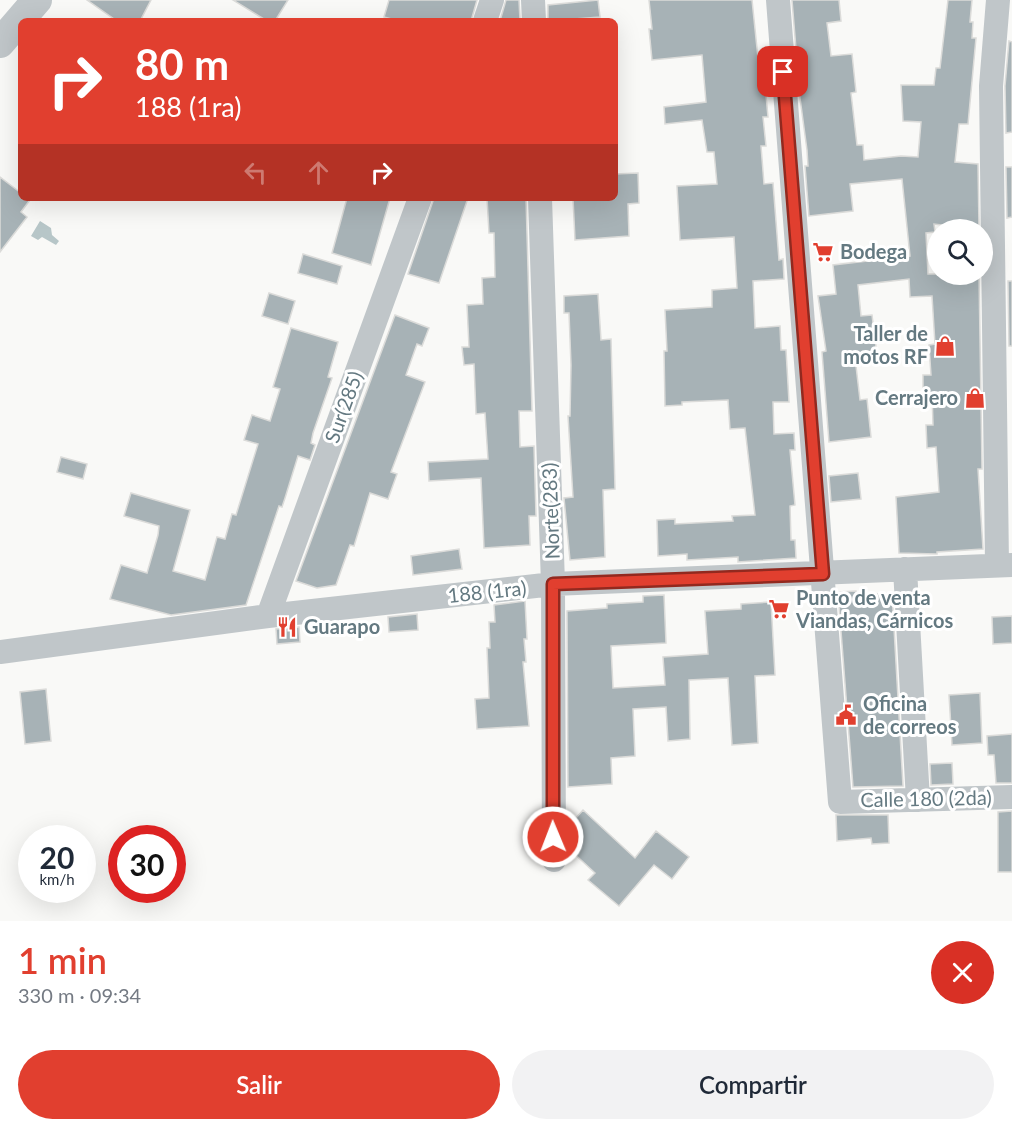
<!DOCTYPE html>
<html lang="es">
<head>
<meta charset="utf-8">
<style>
	:root { --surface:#fff; --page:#f2f2f3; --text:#1f2937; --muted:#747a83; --accent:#e13f2f }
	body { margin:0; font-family:Lato,sans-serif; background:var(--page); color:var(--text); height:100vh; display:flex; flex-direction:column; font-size:22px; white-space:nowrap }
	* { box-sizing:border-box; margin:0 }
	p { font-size:20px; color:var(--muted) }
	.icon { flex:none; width:33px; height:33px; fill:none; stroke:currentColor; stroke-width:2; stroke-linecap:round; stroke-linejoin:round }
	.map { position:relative; height:921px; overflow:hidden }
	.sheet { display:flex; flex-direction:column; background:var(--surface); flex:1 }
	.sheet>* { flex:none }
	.hud { position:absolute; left:18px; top:18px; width:600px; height:183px; border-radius:9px; box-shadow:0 6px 24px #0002; background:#e13f2f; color:#fff; overflow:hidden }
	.tools { position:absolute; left:927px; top:219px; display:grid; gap:12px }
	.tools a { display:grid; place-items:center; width:66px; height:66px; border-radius:50%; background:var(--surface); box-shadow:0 6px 24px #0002; font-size:30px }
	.speed { position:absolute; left:18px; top:825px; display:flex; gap:12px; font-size:30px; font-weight:700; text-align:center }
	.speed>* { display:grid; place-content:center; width:78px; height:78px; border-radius:50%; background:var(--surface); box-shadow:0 6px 24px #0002; line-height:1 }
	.speed small { font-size:15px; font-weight:400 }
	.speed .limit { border:9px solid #d22; background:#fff; color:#111 }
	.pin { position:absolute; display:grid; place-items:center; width:51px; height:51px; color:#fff; margin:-26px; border-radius:12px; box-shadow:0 3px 9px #0006 }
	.me { position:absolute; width:66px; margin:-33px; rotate:359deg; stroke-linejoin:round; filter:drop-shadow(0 0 4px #0008) }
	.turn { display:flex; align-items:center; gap:21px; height:126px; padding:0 18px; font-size:27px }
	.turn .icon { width:78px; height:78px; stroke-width:2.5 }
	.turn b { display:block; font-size:42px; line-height:51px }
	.lanes { display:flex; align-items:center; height:57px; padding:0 18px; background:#0003; justify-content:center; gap:30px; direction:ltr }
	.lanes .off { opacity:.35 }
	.round { display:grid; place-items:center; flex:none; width:63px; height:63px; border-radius:32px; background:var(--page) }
	.head { display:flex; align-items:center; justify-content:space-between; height:102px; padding:0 18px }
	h1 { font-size:36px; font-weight:600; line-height:45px; color:var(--accent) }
	.primary-button { display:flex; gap:12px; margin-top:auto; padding:12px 18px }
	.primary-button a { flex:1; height:69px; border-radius:36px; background:var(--accent); color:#fff; font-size:24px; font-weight:600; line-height:69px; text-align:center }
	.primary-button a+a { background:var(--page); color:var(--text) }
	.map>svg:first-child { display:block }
</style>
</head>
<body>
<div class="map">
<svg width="1012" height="921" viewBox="0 0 1012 921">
	<rect width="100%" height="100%" fill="#f9f9f7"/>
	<!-- water -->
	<path fill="#b7c6c8" d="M40,221L51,228L52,235L59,241L56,245L42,237L38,240L31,236Z"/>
	<!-- building -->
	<path fill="#a7b2b6" stroke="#dbdbd9" stroke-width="1.5" d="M87,0H151L140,21H117Z
		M233,0H288L275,21H267Z
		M389,0H477L471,21H399L384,17Z
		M506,0H519L520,21H500Z
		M598,0L600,17L548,21V5Z
		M649,0H752L758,58L766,57L769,63L770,84H765L768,117H763L766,146H761L764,184L773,183L779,260L783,259L784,279L753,281L755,328L780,326L781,350H786L789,402H773L774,434L794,433L795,450H790L795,505L790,506L791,540H795L796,558L738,562V557L687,560V554L658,556L657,520L675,519V524L733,521L732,516L755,515L745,428L730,429L728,400L682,402V405L665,406L664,351H667L665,310L712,307V290L737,288L734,237L680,240L677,186L717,184L714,152H707L702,120L665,124L664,107L706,102L702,55L652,60L649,29H652Z
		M792,0H839L841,21L827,23L831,56L852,54L856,92L851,93L857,145H863L864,160L901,156L918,157L921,122L903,121L901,85H934L936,68H940L948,0H972L970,22H973L972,38H976L968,124H959L955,162L978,164L979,229L934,224L935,232L926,233L928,274H979L982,469H978L983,549L937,552V554L899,553L896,497L939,492L936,447L927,448L926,425H933L932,393L923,394V375H931L929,345L935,344L932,296L910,297L909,279L858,285L861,316L872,315L878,363L856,366L860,400L867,399L871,437L829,442L822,352L826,351L818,296L836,294L833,265L910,256L902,179L850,184L853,211L809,216L805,166H808L807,150L800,98Z
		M1009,41L1012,42V132L1006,133L1005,86Z
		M1006,167H1012V217L1007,218Z
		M638,173L639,203L628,204L629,236L575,240L573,198H615V174Z
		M0,177L21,193V198L30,200L21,212L27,217L0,252Z
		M347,198H390L371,265L332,253Z
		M434,198H468L439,283L408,274Z
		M487,198H526L532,411H519L520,447L534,446L536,516H529L530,545L484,548L481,478L429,481L428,462L488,459L485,413L476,414L474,364L464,365L462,347H469L467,305L483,304L482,278L495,277L494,233H489Z
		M303,254L342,266L337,284L298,273Z
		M1008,281H1012V346H1009Z
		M269,293L295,301L288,324L262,316Z
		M598,294L601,340L611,339L615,489L603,490L605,557L570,560L564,498L573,497L568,416H570L571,365L569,313H564V296Z
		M395,315L429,328L422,346L417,344L406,375L425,382L391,472L397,474L388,499L370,493L354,546L350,545L336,585L317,588L296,581Z
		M291,328L338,342L328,377L332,378L313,433L311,443L315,445L310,460L298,456L285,498L282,507L279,506L246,605L171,615L110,599L121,565L147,573L158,535L159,526L124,516L131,493L190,510L173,571L205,580L217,537L225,539L232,514L236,515L258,444L244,440L252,415L270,421L280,389L273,387Z
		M61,457L87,464L83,479L57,472Z
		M858,473L861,499L831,502L829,476Z
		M459,549L462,569L413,575L411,556Z
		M856,591L857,595L892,593L903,786L853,787L838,592Z
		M664,595L666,643L611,646L613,688L665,685L663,657L708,654L705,611L741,609V604L771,602L775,675L755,676L758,743L732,745L728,678L689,680L690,739L668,741L666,707L633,709L635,756L611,758L612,784L568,787L567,611L607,608V604L643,602V596Z
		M525,601L527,639H524L526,662H523L529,726L477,729L475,699L489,698L487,648H490L489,622H495L494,605Z
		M417,614L418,630L389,632L388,617Z
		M1012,616V643L993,644L992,617Z
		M299,627L300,642L277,644L276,629Z
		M46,689L51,741L25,744L20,692Z
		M980,693L982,743L952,745L949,695Z
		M1012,734V783H996L994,755H988L987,736Z
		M952,763L953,784L931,785L930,764Z
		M583,810L635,858L656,831L689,857L672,879L654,865L619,906L588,880L595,873L568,848V827Z
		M1012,811V872H998V812Z
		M836,815H888L889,843L872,844L871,838L837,841Z"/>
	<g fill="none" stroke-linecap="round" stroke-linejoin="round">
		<!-- minor -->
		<path stroke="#c0c6c9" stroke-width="24" d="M533,0L534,21
			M778,0L840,802L1012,797
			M485,21L492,0
			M540,198L553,584L554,860
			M997,565L991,86L998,0
			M905,569L918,800
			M268,616L420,198
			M0,652L268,616L553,584L1012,565"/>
		<!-- tertiary -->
		<path stroke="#c0c6c9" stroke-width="30" d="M0,43L37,0"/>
	</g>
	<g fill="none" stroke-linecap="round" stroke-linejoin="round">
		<!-- route casing -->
		<g stroke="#92291f" stroke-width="15">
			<path id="route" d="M553,837V584L823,574L783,72"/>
		</g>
		<!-- route -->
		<use href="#route" stroke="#e13f2f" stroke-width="10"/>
	</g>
	<!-- icons -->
	<defs>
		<g id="supermarket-bare" transform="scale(1.62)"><path d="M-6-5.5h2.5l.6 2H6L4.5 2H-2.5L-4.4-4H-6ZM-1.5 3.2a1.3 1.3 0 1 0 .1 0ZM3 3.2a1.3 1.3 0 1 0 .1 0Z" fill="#e13f2f" stroke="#fff" stroke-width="2.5" paint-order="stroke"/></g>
		<g id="shop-bare" transform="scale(1.62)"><path d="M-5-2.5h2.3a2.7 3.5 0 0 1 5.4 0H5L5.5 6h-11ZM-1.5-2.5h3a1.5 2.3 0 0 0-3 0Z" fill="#e13f2f" stroke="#fff" stroke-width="2.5" paint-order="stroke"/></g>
		<g id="restaurant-bare" transform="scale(1.62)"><path d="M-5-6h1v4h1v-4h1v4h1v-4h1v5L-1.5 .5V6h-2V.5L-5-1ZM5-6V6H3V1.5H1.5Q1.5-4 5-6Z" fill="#e13f2f" stroke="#fff" stroke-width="2.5" paint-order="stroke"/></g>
		<g id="civic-bare" transform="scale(1.62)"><path d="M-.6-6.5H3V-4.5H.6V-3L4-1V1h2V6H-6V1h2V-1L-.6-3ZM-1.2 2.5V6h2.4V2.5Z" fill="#e13f2f" stroke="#fff" stroke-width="2.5" paint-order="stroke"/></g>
	</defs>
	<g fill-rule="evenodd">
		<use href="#supermarket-bare" x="823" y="252"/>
		<use href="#shop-bare" x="945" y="346"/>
		<use href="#shop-bare" x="975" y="398"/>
		<use href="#supermarket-bare" x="779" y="609"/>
		<use href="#restaurant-bare" x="287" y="627"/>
		<use href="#civic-bare" x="846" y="715"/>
	</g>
	<g text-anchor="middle" stroke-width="6" stroke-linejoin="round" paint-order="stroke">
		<!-- poi labels -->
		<g font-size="20" font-weight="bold" fill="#647981" stroke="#fff" text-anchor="start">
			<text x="840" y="259">Bodega</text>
			<text x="928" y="341" text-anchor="end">Taller de<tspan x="928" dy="23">motos RF</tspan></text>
			<text x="958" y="405" text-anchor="end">Cerrajero</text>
			<text x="796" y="605">Punto de venta<tspan x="796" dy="23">Viandas, Cárnicos</tspan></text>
			<text x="304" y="634">Guarapo</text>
			<text x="863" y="711">Oficina<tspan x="863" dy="23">de correos</tspan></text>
		</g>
		<!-- street labels -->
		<g font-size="20" fill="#647981" stroke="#fff">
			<text transform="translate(344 407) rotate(-70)" y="7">Sur(285)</text>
			<text transform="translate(551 511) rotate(-92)" y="7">Norte(283)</text>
			<text transform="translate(487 592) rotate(-6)" y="7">188 (1ra)</text>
			<text transform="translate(926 799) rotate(-1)" y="7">Calle 180 (2da)</text>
		</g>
	</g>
</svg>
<div class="tools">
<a><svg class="icon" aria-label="search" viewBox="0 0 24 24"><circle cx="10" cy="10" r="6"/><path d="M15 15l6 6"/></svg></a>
</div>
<div class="speed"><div>20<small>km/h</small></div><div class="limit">30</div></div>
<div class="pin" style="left:783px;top:72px;background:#d93025"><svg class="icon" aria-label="arrive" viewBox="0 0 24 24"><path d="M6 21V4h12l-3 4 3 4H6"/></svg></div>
<svg class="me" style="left:553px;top:837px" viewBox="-20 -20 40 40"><circle r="17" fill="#e13f2f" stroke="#fff" stroke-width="3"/><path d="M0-11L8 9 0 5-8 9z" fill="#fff"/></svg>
<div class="hud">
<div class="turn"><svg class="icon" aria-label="right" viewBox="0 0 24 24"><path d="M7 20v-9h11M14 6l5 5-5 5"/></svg><div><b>80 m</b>188 (1ra)</div></div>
<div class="lanes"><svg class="icon off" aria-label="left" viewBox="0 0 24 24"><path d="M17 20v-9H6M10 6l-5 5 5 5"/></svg><svg class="icon off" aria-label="ahead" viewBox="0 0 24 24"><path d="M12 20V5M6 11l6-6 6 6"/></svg><svg class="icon" aria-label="right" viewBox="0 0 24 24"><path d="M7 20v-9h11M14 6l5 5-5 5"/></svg></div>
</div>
</div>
<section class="sheet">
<div class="head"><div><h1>1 min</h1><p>330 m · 09:34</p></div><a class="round" style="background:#d93025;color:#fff"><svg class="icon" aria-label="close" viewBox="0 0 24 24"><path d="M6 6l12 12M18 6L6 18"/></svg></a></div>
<div class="primary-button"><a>Salir</a><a>Compartir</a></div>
</section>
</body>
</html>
